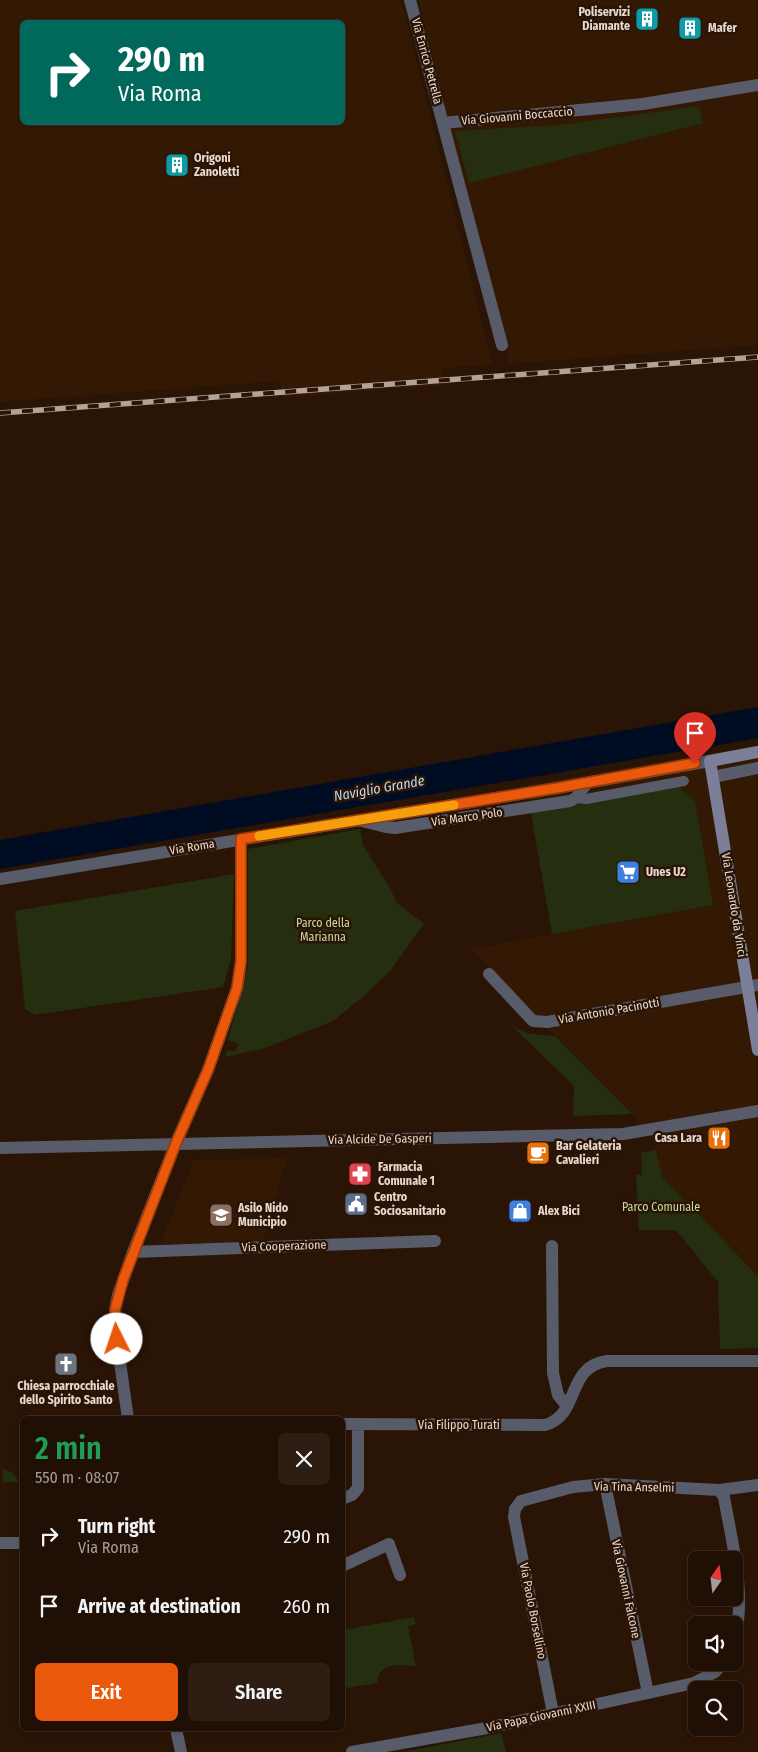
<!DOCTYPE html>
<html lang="en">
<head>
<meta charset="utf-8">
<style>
	:root { --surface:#200f04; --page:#2d1d13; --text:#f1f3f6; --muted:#a29c9a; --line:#3d2f26; --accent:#ea580c }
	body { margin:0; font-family:"Fira Sans Condensed",sans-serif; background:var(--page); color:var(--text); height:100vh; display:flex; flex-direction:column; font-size:19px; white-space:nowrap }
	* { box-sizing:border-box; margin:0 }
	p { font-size:16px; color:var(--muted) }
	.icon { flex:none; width:28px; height:28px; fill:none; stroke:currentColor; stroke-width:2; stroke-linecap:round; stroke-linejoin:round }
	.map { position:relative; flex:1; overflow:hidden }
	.sheet { position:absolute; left:20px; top:1416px; width:325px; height:315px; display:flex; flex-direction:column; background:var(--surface); border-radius:8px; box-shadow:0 1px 4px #0004,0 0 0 1px var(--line) }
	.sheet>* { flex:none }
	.guide { position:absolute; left:20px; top:20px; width:325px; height:105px; border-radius:8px; box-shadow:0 1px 4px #0004,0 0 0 1px var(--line); background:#00695c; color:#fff; overflow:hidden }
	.needle { width:32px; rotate:14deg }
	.fabs { position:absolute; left:688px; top:1551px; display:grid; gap:10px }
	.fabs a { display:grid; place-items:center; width:55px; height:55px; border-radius:8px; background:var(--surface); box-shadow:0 1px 4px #0004,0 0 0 1px var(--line); font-size:25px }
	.pin { position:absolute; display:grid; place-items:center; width:42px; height:42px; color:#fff; margin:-51px -21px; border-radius:50% 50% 50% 0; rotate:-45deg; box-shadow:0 0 5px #0007 }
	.pin .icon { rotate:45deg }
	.me { position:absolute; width:55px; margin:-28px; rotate:356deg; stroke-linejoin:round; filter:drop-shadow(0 0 4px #0008) }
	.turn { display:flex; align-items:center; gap:18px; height:105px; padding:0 15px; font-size:22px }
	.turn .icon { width:65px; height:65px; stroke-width:2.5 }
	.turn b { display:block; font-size:35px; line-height:42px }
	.round { display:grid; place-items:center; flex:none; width:52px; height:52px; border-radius:8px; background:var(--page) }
	.summary { display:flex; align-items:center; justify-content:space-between; height:85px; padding:0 15px }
	h1 { font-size:30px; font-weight:600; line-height:38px; color:#1e9e55 }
	.action { display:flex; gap:10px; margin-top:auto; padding:10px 15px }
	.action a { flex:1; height:58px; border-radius:8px; background:var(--accent); color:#fff; font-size:20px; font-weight:600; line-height:58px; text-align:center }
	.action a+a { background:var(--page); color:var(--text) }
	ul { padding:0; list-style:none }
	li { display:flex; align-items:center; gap:15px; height:70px; padding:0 15px }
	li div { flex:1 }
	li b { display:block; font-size:19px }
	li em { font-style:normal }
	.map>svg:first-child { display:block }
</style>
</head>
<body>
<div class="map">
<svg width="758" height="1752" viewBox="0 0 758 1752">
	<rect width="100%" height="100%" fill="#2a1405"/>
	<!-- built -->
	<path fill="#331803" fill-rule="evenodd" d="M0,0H401L492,365L442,368L445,385L282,397L280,381L0,402ZM22,22H342V122H22Z
		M418,0H758V345L509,364Z
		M758,745V1276L662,1177L655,1144L632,1114L471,949L712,905L695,802L531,813L526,785Z
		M287,1158L263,1242L257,1240V1243L160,1244L194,1160Z"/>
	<!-- green -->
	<path fill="#252f10" d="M699,106L703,123L469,183L455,131L560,125Z
		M679,787L695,801L713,905L552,934L531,813Z
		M360,829L363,845L387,883L397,903L424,924L390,971L365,995L333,1021L262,1049L224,1057L227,1051H235L239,1044L228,1040L248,966V849Z
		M234,874L231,959L223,987L35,1015L25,1009L15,911Z
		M512,1026L529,1034L555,1036L632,1114L573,1116L574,1086Z
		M656,1150L662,1177L758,1276V1348L720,1349L718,1282L676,1230H639L636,1175H642L641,1153Z
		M2,1469L13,1473L19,1482H4V1487Z
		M414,1617L416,1624L408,1626L416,1667C402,1663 377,1663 377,1683L347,1688L343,1682V1630Z
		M501,1733L506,1752H403Z"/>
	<!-- water -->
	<path fill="#000c22" d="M758,707V738L0,869V840Z"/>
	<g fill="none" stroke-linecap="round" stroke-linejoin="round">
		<!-- pedestrian -->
		<path stroke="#585b6a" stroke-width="10" d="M576,798L586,799L684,781"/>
		<!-- minor -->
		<path stroke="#585b6a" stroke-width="12" d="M410,0L502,345
			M443,123L643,104L758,85
			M713,777L758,768
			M358,820L386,827L395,828L570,801L576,798L587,783
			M489,974L533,1021L547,1022L758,985
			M0,1148L623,1134L758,1111
			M552,1246L553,1373L558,1395L567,1406
			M133,1252L435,1241
			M128,1419L119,1355L115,1310L118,1295L133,1252L176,1143L208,1070L237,988L241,961V839
			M342,1424L545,1425C581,1415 565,1367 607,1361H758
			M605,1484L648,1693
			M719,1490L724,1497C732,1544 747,1595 734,1642
			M342,1499L352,1495L358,1488V1424
			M0,1543H22
			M342,1566L389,1544L400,1575
			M553,1713L514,1517L515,1509L521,1501L573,1487L605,1484L719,1490L758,1485
			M176,1729L181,1752
			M352,1752L487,1728L694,1683L715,1672L724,1662"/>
		<!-- tertiary -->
		<path stroke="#585b6a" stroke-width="12" d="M0,879L557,788L710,761"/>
		<!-- secondary -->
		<path stroke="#7b7f98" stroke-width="12" d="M758,752L710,761L758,1050"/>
		<!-- rail casing -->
		<g stroke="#b3a296" stroke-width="5.5">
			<path id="rail" d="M0,413L758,357"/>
		</g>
		<!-- rail -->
		<use href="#rail" stroke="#2a1405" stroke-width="4" stroke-dasharray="11" stroke-linecap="butt"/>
	</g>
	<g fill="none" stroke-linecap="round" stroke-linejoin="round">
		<!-- route casing -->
		<g stroke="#983908" stroke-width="12">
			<path id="route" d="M117,1339L115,1310L123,1280L176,1143L208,1070L237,988L241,961V839L557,788L695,763"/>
		</g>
		<!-- route -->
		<use href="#route" stroke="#ea580c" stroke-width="9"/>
		<!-- slow -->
		<path stroke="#f59e0b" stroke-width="9" d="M259,836L454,805"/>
	</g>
	<!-- icons -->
	<defs>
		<g id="building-square" transform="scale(1.25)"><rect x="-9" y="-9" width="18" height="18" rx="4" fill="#0f9aa8" stroke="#2a1405"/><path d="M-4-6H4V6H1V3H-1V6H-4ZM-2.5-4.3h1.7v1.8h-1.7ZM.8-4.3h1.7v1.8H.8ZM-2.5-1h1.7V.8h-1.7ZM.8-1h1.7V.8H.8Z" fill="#fff"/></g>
		<g id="supermarket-square" transform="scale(1.25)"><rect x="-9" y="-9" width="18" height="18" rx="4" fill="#3f7fe0" stroke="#2a1405"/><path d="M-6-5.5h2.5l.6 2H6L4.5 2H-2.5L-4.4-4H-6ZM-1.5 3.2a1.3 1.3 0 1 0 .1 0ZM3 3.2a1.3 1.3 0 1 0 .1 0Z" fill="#fff"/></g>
		<g id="restaurant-square" transform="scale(1.25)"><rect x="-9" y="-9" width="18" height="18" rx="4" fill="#e8710a" stroke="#2a1405"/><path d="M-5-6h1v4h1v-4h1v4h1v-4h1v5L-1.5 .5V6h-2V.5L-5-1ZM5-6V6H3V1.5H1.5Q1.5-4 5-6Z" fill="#fff"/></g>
		<g id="cafe-square" transform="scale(1.25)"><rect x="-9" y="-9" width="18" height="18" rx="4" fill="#e8710a" stroke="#2a1405"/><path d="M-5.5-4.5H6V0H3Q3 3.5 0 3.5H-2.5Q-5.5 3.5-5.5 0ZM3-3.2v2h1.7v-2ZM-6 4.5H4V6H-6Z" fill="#fff"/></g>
		<g id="pharmacy-square" transform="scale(1.25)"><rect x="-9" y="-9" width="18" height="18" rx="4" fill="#e0444e" stroke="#2a1405"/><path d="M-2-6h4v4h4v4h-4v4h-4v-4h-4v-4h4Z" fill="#fff"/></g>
		<g id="civic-square" transform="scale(1.25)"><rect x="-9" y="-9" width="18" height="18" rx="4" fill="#5c6f8a" stroke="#2a1405"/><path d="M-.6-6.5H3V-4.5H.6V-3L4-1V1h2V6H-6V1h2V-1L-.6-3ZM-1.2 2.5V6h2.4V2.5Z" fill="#fff"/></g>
		<g id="shop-square" transform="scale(1.25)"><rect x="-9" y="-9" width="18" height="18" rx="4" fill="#3f7fe0" stroke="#2a1405"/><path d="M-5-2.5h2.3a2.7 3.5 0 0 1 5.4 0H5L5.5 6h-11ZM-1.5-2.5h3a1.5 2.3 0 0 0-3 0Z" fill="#fff"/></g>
		<g id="school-square" transform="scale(1.25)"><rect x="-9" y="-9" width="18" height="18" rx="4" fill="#8d6e63" stroke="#2a1405"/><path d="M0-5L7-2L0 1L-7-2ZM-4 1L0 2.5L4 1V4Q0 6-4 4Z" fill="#fff"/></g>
		<g id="church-square" transform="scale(1.25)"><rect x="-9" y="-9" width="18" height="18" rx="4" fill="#6b7280" stroke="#2a1405"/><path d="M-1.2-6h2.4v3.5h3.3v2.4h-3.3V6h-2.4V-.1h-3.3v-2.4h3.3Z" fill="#fff"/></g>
	</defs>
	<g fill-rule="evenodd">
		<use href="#building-square" x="647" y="19"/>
		<use href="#building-square" x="690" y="28"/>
		<use href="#building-square" x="177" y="165"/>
		<use href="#supermarket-square" x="628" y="872"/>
		<use href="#restaurant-square" x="719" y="1138"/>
		<use href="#cafe-square" x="538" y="1153"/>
		<use href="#pharmacy-square" x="360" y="1174"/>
		<use href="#civic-square" x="356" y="1204"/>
		<use href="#shop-square" x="520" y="1211"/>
		<use href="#school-square" x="221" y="1215"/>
		<use href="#church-square" x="66" y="1364"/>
	</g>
	<g text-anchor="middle" stroke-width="5" stroke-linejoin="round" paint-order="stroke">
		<!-- poi labels -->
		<g font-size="12" font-weight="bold" fill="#e8d9cf" stroke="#2a1405" text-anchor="start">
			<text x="630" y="16" text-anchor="end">Poliservizi<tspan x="630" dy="14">Diamante</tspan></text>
			<text x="708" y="32">Mafer</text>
			<text x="194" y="162">Origoni<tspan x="194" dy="14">Zanoletti</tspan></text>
			<text x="646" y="876">Unes U2</text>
			<text x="702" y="1142" text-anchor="end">Casa Lara</text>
			<text x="556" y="1150">Bar Gelateria<tspan x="556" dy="14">Cavalieri</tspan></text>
			<text x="378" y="1171">Farmacia<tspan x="378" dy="14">Comunale 1</tspan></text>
			<text x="374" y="1201">Centro<tspan x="374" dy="14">Sociosanitario</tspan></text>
			<text x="238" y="1212">Asilo Nido<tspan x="238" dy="14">Municipio</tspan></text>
			<text x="538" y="1215">Alex Bici</text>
			<text x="66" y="1390" text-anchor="middle">Chiesa parrocchiale<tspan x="66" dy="14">dello Spirito Santo</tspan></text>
		</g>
		<!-- street labels -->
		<g font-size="12" fill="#e8d9cf" stroke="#2a1405">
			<text transform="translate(427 61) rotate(75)" y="4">Via Enrico Petrella</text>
			<text transform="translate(517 116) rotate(-5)" y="4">Via Giovanni Boccaccio</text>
			<text transform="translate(467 817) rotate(-8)" y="4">Via Marco Polo</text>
			<text transform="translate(192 847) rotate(-9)" y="4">Via Roma</text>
			<text transform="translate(734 905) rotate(81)" y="4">Via Leonardo da Vinci</text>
			<text transform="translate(609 1011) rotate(-10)" y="4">Via Antonio Pacinotti</text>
			<text transform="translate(380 1139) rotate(-1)" y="4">Via Alcide De Gasperi</text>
			<text transform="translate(284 1246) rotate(-2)" y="4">Via Cooperazione</text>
			<text x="459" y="1429">Via Filippo Turati</text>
			<text transform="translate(634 1487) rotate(1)" y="4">Via Tina Anselmi</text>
			<text transform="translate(626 1589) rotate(78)" y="4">Via Giovanni Falcone</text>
			<text transform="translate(533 1611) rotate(79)" y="4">Via Paolo Borsellino</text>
			<text transform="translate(541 1716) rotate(-12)" y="4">Via Papa Giovanni XXIII</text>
		</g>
		<!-- park labels -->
		<g font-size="12" fill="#c5dc9e" stroke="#2a1405">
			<text x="323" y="927">Parco della<tspan x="323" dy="14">Marianna</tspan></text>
			<text x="661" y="1211">Parco Comunale</text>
		</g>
		<!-- water labels -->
		<g font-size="14" font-style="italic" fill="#bbd8f5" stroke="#2a1405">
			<text transform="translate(379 788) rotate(-10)" y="5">Naviglio Grande</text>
		</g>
	</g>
</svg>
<div class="fabs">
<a><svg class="needle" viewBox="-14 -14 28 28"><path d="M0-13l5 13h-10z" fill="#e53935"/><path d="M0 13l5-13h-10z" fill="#a29c9a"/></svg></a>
<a><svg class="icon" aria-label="sound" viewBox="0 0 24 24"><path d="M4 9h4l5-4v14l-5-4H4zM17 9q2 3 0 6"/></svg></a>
<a><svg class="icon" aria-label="search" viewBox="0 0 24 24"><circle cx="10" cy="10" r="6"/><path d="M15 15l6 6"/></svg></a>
</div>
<div class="pin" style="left:695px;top:763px;background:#d93025"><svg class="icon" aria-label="arrive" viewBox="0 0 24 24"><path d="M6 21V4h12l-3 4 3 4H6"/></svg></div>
<svg class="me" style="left:117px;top:1339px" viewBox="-20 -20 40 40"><circle r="19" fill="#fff"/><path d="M0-13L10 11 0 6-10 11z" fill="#ea580c"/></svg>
<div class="guide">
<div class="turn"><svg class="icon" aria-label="right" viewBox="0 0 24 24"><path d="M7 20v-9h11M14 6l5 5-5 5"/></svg><div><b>290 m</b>Via Roma</div></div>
</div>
<section class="sheet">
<div class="summary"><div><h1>2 min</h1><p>550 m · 08:07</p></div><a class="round"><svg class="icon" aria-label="close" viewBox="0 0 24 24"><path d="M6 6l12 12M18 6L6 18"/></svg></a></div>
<ul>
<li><svg class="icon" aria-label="right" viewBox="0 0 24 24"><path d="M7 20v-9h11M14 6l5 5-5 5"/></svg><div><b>Turn right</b><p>Via Roma</p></div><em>290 m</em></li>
<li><svg class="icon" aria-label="arrive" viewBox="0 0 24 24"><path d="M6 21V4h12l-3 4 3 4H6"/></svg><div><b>Arrive at destination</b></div><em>260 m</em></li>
</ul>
<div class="action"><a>Exit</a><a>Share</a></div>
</section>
</div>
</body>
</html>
